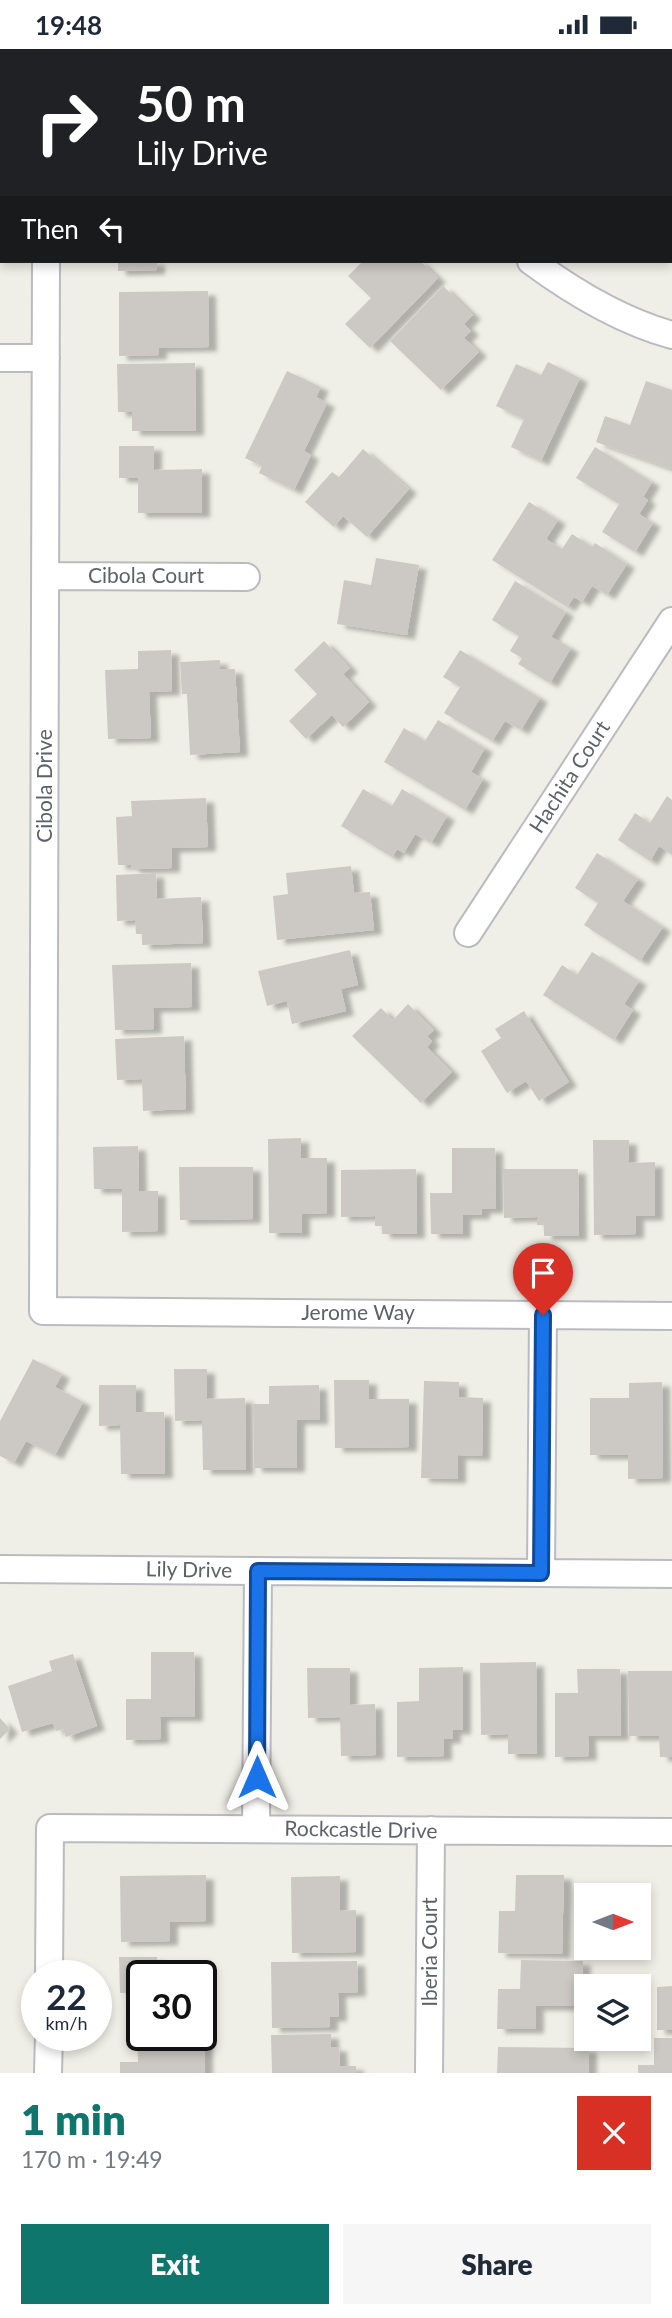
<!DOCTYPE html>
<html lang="en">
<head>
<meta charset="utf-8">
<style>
	:root { --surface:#fff; --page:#f6f6f7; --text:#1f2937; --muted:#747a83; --accent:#0f766e }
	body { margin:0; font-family:Lato,sans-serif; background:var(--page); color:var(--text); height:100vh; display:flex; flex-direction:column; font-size:26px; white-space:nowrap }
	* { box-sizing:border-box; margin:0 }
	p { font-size:23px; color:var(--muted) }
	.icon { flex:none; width:38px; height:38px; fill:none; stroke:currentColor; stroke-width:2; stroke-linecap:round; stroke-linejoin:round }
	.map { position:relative; height:2024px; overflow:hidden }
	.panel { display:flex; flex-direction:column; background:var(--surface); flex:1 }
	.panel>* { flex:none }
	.hud { position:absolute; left:0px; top:0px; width:672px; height:214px; box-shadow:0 4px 10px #0003; background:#202124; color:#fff; overflow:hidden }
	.needle { width:46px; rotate:90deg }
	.buttons { position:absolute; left:574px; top:1834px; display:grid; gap:14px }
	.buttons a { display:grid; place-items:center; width:77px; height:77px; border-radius:0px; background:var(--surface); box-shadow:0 4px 10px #0003; font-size:35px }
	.speed { position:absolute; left:21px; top:1911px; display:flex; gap:14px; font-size:35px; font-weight:700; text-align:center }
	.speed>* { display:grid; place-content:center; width:91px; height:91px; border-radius:50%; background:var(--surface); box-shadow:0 4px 10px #0003; line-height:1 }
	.speed small { font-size:18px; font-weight:400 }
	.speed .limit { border:4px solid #111; border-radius:10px; background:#fff; color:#111 }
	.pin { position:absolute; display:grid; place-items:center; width:60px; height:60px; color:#fff; margin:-72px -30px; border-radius:50% 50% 50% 0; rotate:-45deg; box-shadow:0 0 7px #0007 }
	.pin .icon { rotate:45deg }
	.me { position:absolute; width:77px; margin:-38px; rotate:0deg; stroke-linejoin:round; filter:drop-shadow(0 0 5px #0008) }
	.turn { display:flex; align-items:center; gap:24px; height:147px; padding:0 21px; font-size:32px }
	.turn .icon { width:91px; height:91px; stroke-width:2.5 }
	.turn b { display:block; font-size:49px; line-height:60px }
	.then { display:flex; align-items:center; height:66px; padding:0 21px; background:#0003; gap:14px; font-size:26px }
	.round { display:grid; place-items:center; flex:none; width:74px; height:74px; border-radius:0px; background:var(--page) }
	.overview { display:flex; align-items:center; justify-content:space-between; height:119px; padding:0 21px }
	h1 { font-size:42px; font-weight:800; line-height:52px; color:var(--accent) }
	.button { display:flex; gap:14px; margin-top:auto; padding:14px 21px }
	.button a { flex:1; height:80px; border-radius:0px; background:var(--accent); color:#fff; font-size:28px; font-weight:800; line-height:80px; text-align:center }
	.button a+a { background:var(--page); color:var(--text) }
	.status { display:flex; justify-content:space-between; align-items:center; height:49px; padding:0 35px; background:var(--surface); direction:ltr }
	.status svg { height:19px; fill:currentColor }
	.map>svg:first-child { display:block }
</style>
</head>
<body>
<div class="status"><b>19:48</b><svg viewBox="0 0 49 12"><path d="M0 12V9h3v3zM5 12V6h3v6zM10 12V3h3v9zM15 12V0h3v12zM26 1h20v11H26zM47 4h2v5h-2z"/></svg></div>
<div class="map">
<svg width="672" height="2024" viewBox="0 0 672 2024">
	<defs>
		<filter id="shadow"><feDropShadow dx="8" dy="4.5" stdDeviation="2" flood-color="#0004"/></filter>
	</defs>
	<rect width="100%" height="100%" fill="#f0efe7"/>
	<!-- building -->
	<path fill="#ccc9c4" filter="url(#shadow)" d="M118,212H157V221L118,222Z
		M363,212H420L438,229L370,299L345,275L371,249L348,227Z
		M443,237L473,266L464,275L471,282L464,289L479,303L441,341L390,292Z
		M208,242L209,298L159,299V306L119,307V243Z
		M548,313L580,329L541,412L511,398L524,370L496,357L516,315L541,326Z
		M195,314L196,382H132V363H118L117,315Z
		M287,322L321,338L316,348L327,354L304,402L311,406L294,441L259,424L262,417L245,409Z
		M646,332L672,341V420L596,393L605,367L630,376Z
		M119,397H154V421L202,420V464H138V429H119Z
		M595,398L652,433L643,448L648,451L639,465L653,474L635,503L602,483L619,455L576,429Z
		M363,400L409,440L367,488L343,467L334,478L305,453L332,423L339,428Z
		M529,453L558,471L546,490L562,500L572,485L592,498L595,494L627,515L607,546L592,537L582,553L574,548L567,558L492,511Z
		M376,509L419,516L407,586L337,575L344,531L371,536Z
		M515,532L566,563L551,588L571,599L550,634L518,615L522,609L510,602L519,587L492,571Z
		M324,592L350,619L343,625L369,653L343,678L332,666L306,690L289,672L317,645L294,621Z
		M171,601L172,642L149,643L151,689L108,690L105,621L138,620V602Z
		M460,601L540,649L521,681L505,672L492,692L444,664L460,638L443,628Z
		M220,611V620H235L240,703L190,706L187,645H182L180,613Z
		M438,671L485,699L471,723L483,730L465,761L384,713L404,679L425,692Z
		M363,740L392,757L402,740L447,767L431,794L415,785L404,804L397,800L392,808L341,777Z
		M667,747L672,751V806L659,797L650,812L618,791L635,764L650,774Z
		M206,749L208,798L172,799V819L132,820L131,816H118L116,768L132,767L131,752Z
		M597,804L638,830L623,852L663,878L640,912L584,876L598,854L575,839Z
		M351,817L354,844L370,843L374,881L277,891L273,847L288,845L286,824Z
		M156,824L157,850L201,848L203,894L142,896V885H136L135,871L117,872L116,826Z
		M350,901L358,936L341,940L346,962L292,975L287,952L267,957L258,922Z
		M592,903L639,932L624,955L633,961L614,991L543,946L562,916L577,926Z
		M191,914L192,958L153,959L154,980L115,981L112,916Z
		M408,955L434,981L427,987L432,992L427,998L452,1023L421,1054L352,987L381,959L393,971Z
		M524,962L569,1033L539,1052L526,1032L507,1044L481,1002L501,989L495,980Z
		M184,987L186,1060L143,1062L142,1030L117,1031L115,990Z
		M301,1089V1109H327V1164L302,1165V1184H269L268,1090Z
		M593,1091H629V1114L655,1113V1167H636V1185L594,1186Z
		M138,1097L139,1142H158V1182L122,1183V1140H94L93,1098Z
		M452,1099H495L496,1160H482V1166H463V1185H431L430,1144H452Z
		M179,1118H253V1170L180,1171Z
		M416,1120L417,1185H382V1177H375V1167L341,1168V1121Z
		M503,1120H578L579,1187H544V1176H537V1168L504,1169Z
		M33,1310L62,1325L55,1338L83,1353L55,1406L26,1392L14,1414L0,1407V1372Z
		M174,1320H207V1350L245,1349L246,1421H203L202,1371L175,1372Z
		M334,1331H369V1350H409V1398L335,1399Z
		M424,1332L459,1333V1348L483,1349L482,1407L458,1406V1430L421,1429Z
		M662,1333L663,1429L628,1430V1406H590V1349H629V1334Z
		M99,1336H136V1363H164L165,1425H121L120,1376L99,1377Z
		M319,1336L320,1371H297V1419H254L253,1355H269V1337Z
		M151,1603H194L195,1668H160L161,1690L126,1691V1650H151Z
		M73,1605L97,1677L66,1688L63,1680L56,1682L53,1674L22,1683L8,1637L52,1622L49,1612Z
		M536,1613L537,1705H508V1685L481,1686L480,1614Z
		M463,1618V1681H453V1690H444V1707L397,1708V1653L419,1652V1619Z
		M307,1619H350V1656L375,1655L376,1706L341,1707L340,1668L308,1669Z
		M577,1620H620L621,1687H588L589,1707L555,1708V1644H578Z
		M628,1622H672V1708H660L659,1687H629Z
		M0,1669L10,1680L0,1690Z
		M206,1826V1872L170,1873V1892L121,1893L120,1827Z
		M516,1826H564L562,1905L498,1904L499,1862H515Z
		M340,1827V1862L356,1861V1903L292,1904L291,1828Z
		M119,1908H157L158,1927H142V1962H138L137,1944H120Z
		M521,1911L583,1912L582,1957H536V1980H497L498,1940H520Z
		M357,1912L358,1943L338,1944L339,1968H330V1978L272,1979L271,1913Z
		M201,1932H204V1975H201Z
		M672,1937V1981H657V1938Z
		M137,1983H142V1986H201V1983H205V2024H120V2013H138Z
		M331,1985V1998H339L340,2017H356V2024H272L271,1986Z
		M654,1989H672V2024H638V2016H654Z
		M498,1998L589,1999V2024H497Z"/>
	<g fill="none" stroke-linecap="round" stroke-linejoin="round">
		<!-- minor casing -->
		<g stroke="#b9bbc0" stroke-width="30">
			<path id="minor" d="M48,2V0
				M392,2L394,0
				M46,212L43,1262L672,1267
				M531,212C573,243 621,272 672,286
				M0,309H46
				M46,527L246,528
				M468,884L672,572
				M0,1520L672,1525
				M541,1524L543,1266
				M256,1780L258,1522
				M49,1927L50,1779L672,1783
				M48,2024L49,1986
				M429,2024L431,1781"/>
		</g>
		<!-- minor -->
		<use href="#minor" stroke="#fff" stroke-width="26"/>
	</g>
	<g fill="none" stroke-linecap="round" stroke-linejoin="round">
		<!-- route casing -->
		<g stroke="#114b97" stroke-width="18">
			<path id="route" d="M257,1728L258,1522L541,1524L543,1266"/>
		</g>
		<!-- route -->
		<use href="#route" stroke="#1a73e8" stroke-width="12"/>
	</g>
	<g text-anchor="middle" stroke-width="5" stroke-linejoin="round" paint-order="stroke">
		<!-- street labels -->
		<g font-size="21" fill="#5e6167" stroke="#fff">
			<text x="146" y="534">Cibola Court</text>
			<text transform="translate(570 728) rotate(-57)" y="7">Hachita Court</text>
			<text transform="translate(45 737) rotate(-90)" y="7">Cibola Drive</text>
			<text x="358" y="1271">Jerome Way</text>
			<text transform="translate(189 1521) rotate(1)" y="7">Lily Drive</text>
			<text transform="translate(361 1781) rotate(1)" y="7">Rockcastle Drive</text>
			<text transform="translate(430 1903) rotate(-90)" y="7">Iberia Court</text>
		</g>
	</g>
</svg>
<div class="buttons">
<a><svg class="needle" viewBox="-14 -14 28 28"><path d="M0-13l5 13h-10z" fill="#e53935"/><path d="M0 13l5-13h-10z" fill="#747a83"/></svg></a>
<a><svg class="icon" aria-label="layers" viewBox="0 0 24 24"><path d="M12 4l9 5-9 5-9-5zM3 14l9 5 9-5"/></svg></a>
</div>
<div class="speed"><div>22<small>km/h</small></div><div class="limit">30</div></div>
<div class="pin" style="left:543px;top:1266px;background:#d93025"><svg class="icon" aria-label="arrive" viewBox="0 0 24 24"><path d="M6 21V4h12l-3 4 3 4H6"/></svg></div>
<svg class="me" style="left:257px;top:1728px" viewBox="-20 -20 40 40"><path d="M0-17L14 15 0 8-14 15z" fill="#1a73e8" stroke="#fff" stroke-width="4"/></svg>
<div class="hud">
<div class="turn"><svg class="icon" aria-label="right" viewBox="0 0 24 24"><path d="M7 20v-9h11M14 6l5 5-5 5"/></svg><div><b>50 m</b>Lily Drive</div></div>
<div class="then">Then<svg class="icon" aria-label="left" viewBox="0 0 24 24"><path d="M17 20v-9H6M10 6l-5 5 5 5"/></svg></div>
</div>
</div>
<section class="panel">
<div class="overview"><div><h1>1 min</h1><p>170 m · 19:49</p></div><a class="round" style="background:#d93025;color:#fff"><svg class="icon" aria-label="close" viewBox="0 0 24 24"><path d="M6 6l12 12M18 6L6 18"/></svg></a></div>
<div class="button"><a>Exit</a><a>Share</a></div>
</section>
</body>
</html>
